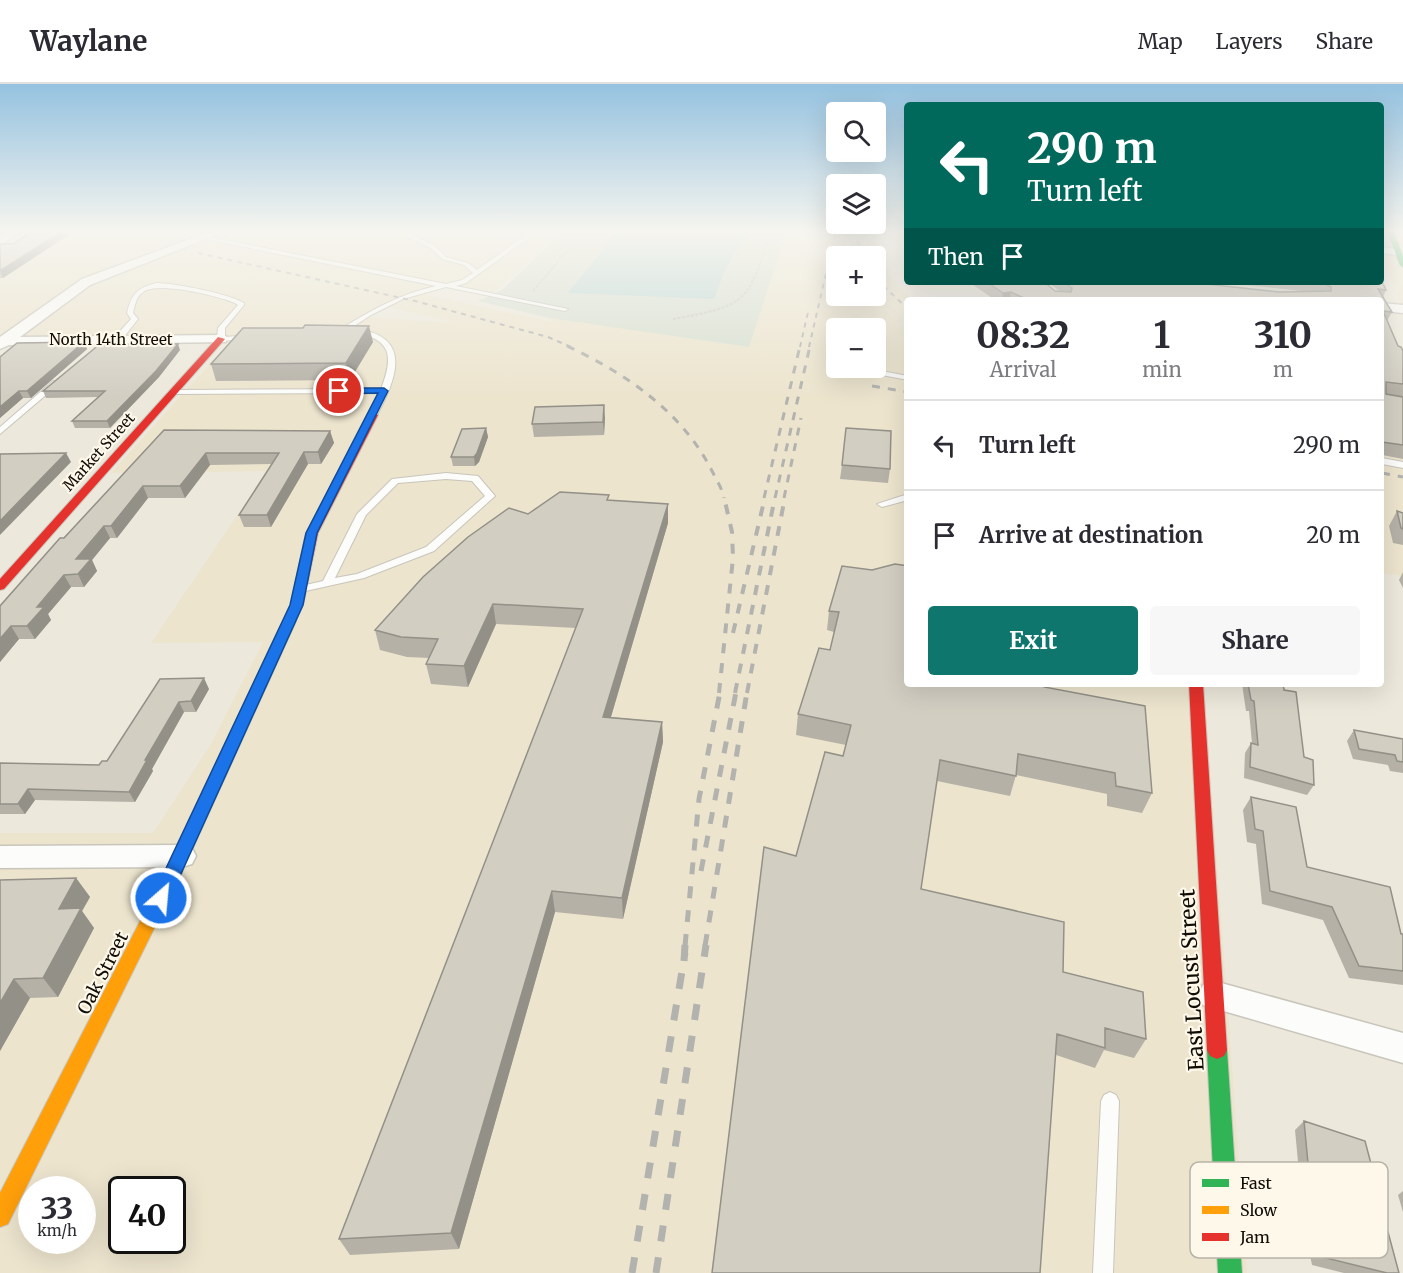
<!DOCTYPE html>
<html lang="en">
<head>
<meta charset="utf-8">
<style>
	:root { --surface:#fff; --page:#f7f7f7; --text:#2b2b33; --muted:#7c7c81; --line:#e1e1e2; --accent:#0f766e }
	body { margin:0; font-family:Merriweather,serif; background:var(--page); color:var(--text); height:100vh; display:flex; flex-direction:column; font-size:22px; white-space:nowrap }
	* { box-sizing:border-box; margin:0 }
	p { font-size:20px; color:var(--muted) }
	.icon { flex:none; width:33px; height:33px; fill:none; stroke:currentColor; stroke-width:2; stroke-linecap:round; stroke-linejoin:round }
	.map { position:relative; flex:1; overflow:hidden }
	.side { position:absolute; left:904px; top:213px; width:480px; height:390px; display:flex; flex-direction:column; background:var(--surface); border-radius:6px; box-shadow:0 6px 24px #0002 }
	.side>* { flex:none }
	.banner { position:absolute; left:904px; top:18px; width:480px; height:183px; border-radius:6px; box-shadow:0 6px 24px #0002; background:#00695c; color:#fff; overflow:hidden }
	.buttons { position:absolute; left:826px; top:18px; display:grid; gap:12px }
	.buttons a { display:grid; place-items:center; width:60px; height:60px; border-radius:6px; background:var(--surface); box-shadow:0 6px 24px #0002; font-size:30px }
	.speed { position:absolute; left:18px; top:1092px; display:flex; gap:12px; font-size:30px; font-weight:700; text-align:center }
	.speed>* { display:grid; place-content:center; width:78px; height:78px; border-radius:50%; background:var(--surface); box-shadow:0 6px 24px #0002; line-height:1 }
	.speed small { font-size:15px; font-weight:400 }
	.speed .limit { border:3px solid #111; border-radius:9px; background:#fff; color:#111 }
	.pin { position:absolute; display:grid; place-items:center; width:51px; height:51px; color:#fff; margin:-26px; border:3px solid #fff; border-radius:50%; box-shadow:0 2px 6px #0007 }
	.me { position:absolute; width:66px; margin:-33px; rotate:27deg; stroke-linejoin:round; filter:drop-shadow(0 0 4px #0008) }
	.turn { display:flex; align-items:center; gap:21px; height:126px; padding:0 24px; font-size:27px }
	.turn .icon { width:78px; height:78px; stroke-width:2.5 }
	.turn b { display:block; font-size:42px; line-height:51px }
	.then { display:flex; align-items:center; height:57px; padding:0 24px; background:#0003; gap:12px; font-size:22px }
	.eta { display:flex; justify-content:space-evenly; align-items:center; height:102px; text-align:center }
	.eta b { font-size:36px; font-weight:700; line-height:42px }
	.button { display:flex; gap:12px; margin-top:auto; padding:12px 24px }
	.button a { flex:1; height:69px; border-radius:6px; background:var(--accent); color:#fff; font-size:24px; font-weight:700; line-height:69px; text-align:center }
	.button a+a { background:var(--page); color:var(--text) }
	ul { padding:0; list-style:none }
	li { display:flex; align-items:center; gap:18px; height:90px; padding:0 24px; border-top:2px solid var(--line) }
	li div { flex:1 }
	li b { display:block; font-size:22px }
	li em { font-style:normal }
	header { display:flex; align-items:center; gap:36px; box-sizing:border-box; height:84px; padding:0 30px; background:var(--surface); border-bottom:2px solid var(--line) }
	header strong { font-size:28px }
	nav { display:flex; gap:33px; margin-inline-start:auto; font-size:21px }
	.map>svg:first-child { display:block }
</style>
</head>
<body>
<header>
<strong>Waylane</strong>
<nav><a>Map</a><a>Layers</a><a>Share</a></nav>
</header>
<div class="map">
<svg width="1403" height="1189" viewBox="0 0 1403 1189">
	<rect width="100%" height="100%" fill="#ece8db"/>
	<!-- built -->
	<path fill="#ece4cd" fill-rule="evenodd" d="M0,146H564L493,209L450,201L417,209L552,238L550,234L748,263L786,146H869L891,194L913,216H908V600H1204L1247,1189H0V749H153L211,660L263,558L151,559L267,387L111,389L230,258L304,253L0,257ZM837,172H876V212H837ZM386,222L454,239L365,233ZM837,244H876V284H837ZM32,1106H82V1156H32ZM122,1106H172V1156H122Z
		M1382,146H1403V226L1382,170Z
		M1382,321L1403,324V492L1382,489Z"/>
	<!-- green -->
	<path fill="#d7dfd0" d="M565,146H787L749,263L550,234L478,217L502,206Z"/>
	<!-- water -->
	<path fill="#bad6d4" d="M619,146H749L725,186L714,215L568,209Z"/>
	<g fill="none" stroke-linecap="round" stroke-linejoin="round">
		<!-- lane casing -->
		<g stroke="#c8c5bb" stroke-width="2">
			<path id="lane" d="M161,146H174L446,200L462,196L473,189L464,181L442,175L431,164L408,153L409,146H415L413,151L435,162L446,173L468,179L477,186L533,146H540L466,199L456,202L568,225L565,227L446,203L403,215L371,231L339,252L335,250L336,248C368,228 399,210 436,202Z
				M157,199C178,200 226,209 244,219V221L225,244V253L250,251L254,253L250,255L221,257L217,255L218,244L238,221L235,219C218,212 158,197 143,208C136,213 135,221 133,229L138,235L120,258H114V254L131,235L127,229C131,210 138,203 157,199Z
				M357,245C414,253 396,296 376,333L369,331L379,309L175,310L171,308L175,306L381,305C394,271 391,256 355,248L353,247Z
				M871,285L908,292V296L871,289Z
				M53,297L60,299L0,350V343Z
				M1382,374L1403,378V384L1382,380Z
				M446,389L478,392L495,412L434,467L364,494L301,508L297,507L296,505L297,503L323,497L357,430L392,395ZM446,395L472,397L485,412L426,463L357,490L335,494L366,431L398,399Z
				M908,410V416L882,423L877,420Z
				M1110,1008L1116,1011L1119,1017L1113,1189H1093L1101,1017L1104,1011Z"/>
		</g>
		<!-- street casing -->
		<g stroke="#c8c5bb" stroke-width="3">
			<path id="street" d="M11,146H24L0,161V153Z
				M214,146H229L90,201L20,253L221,251L226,252V258L9,261L0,265V253L82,195Z
				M1382,163L1400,166L1402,168L1396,171L1382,169Z
				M1382,219L1403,221V229L1382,227Z
				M182,761L192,764L196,772L192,780L182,783L0,784V762Z
				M1214,897L1403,949V979L1203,921L1199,911L1203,901Z"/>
		</g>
		<!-- fast casing -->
		<g stroke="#c8c5bb" stroke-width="2">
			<path id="fast" d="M1387,146H1393L1403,172V183L1400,181Z
				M290,533L296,537L182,788L180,793L174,795L168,793L166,788L284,537Z
				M1217,957L1224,960L1227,966L1242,1189H1218L1207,966L1210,960Z"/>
		</g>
		<!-- slow casing -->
		<g stroke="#c8c5bb" stroke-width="2">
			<path id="slow" d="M174,781L180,783L182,788L8,1140L0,1143V1109L168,783Z"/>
		</g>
		<!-- jam casing -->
		<g stroke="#c8c5bb" stroke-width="2">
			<path id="jam" d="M218,253L225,255L4,505L0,506V495Z
				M370,329L378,331L318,449L303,521L294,540H286L284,537L291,521L306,449Z
				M1189,600H1203L1227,966L1224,972L1217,975L1210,972L1207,966Z"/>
		</g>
		<!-- path -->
		<path stroke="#cbcac5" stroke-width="2" stroke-dasharray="3 1.5" stroke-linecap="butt" d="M533,207L585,146
			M673,235C748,222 748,218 771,146"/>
		<!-- lane -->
		<use href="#lane" fill="#fcfcfa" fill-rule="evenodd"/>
		<!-- street -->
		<use href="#street" fill="#fcfcfa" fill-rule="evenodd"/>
		<!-- fast -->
		<use href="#fast" fill="#30b455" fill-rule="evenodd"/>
		<!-- slow -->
		<use href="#slow" fill="#ff9f0a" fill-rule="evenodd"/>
		<!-- jam -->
		<use href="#jam" fill="#e5322d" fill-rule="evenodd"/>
		<!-- rail-far4 -->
		<path stroke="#b2b2af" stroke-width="2" stroke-dasharray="5 5" stroke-linecap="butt" d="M855,146L862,172
			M198,169L415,217L548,253L571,263
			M876,195L908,225
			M800,263L808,228
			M809,263L836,146"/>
		<!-- rail-far3 -->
		<path stroke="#b2b2af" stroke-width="3" stroke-dasharray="8 8" stroke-linecap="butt" d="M567,262C625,289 681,327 711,385C716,395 722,404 724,414
			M872,302L908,308
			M1382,389L1403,393
			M764,414L800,262
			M775,414L810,262
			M784,414L801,334"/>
		<!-- rail-far2 -->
		<path stroke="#b2b2af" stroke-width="4" stroke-dasharray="10 10" stroke-linecap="butt" d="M733,549L765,413
			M719,609L733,474L732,448L724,413
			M735,609L775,413
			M747,609L785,413"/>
		<!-- rail-far1 -->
		<path stroke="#b2b2af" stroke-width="5" stroke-dasharray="12 12" stroke-linecap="butt" d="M701,787L736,608
			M685,862L699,715L720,608
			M705,862L747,608"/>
		<!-- rail -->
		<path stroke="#b2b2af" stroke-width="7" stroke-dasharray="16 16" stroke-linecap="butt" d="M684,877L685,861
			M632,1189L685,869
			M656,1189L706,861"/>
	</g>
	<!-- wall -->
	<path fill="#b5b1a7" d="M35,146H72L73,148L3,194H0V160H13Z
		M969,198H1044L1055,207H1060L1047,198H1187L1279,208L1302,207L1218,198H1382L1386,206L1383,213L1392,228L1387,237L1398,262L1403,267V375L1382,371V216H995Z
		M303,244L373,258L350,296L216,297L211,280Z
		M84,258L87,265L31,314H23L0,334V273Z
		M180,266L159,293L110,344H75L72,337L98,313L46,314L43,307Z
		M605,334L604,351L534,353L532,340Z
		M486,344L488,353L479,378L475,382H453L451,373Z
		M164,346L330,347L334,359L321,380H308L271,443H244L239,431L272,380L210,381L185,414H148L117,454H110L92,476L97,487L84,503H71L48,530L51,536L35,555H19L0,578V522Z
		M842,381L890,385L888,399L840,395Z
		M609,416L668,439L611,633L662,638L663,658L623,835L555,828L459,1165L350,1171L339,1155L576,544L496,540L468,603L431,600L426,580L429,574L407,573L380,566L375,546L528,430Z
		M1397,427L1403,429V461L1393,459L1389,442Z
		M872,486L908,600L1044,603L1152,709L1142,729L1107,722V710L1016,691L1010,712L937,697L921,805L1063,888L1146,955L1134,974L1104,966L1095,984L1056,971L796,772L843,672L846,661L796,651L798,630L830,566L834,548L827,546L829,527Z
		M1403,488V504L1399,496Z
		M160,595L209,605L196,628H184L152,685L153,687L135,718L35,716L25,730H0V679L99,681L107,677Z
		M1242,600H1283L1304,673L1314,701L1307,711L1244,694L1245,669L1251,659H1252L1249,627H1246Z
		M1354,646L1403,655V689L1390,687L1388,681L1353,675L1347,657Z
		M1251,713L1307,783L1401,850H1403V901L1349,894L1323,836L1262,820L1256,760L1247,758L1243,726Z
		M76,794L90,813L82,827L94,844L58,913L30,914L0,967V796Z
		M1304,1037L1384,1146L1399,1189H1344L1312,1181L1304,1141L1295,1046Z
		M1403,1107V1128L1398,1111Z"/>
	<!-- shaded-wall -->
	<path fill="#939088" d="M64,146H72L73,148L3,194L0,187Z
		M1011,208L1009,216H1002L1003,209Z
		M369,242L373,258L350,296L346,279Z
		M84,258L87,265L31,314L27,307Z
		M178,260L180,266L159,293L110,344L107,337Z
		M19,307L23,314L0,334V323Z
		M604,321L605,334L604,351L603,338Z
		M486,344L488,353L479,378L475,382L474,373Z
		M330,347L334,359L321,380L318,368Z
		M304,368L308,380L271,443L267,431Z
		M66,369L71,378L0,451V437Z
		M206,369L210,381L185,414L180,402Z
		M143,402L148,414L117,454L111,442Z
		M668,420V439L605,653L603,633Z
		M104,442L110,454L92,476L97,487L84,503L78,490L76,475Z
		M64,491L71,503L48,530L51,536L35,555L27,542L37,523Z
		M493,520L496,540L468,603L464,582Z
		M11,542L19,555L0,578V555Z
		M204,594L209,605L196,628L191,617Z
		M179,618L184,628L152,685L153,687L135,718L129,708L145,676Z
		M662,638L663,658L623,835L622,814Z
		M28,705L35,716L25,730L18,720Z
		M76,794L90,813L82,827L94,844L58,913L43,894L59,825Z
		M552,807L555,828L459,1165L451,1149Z
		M14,895L30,914L0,967V919Z"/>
	<!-- building -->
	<path fill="#d2cec2" stroke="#939088" stroke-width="1.5" d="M35,146H64L0,187V160H13Z
		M1382,197L1386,206L1378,205L1392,228L1383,227L1398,262L1401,263L1403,267V300L1386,298V310L1403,313V361L1382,358V216H1028L1011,208L1003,209L987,198H1044L1055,207L1071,208L1072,204L1064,198H1187L1279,208L1331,207V203L1321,198H1318Z
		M305,241L369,242L346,279L211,280L243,244H303Z
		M84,258L27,307H19L0,323V273L17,259Z
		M100,260H178L156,287L107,337H72L105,307H43Z
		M604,321L603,338L532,340L535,323Z
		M486,344L477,369L474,373H451L462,345Z
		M846,344L891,347L890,385L842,381Z
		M164,346L330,347L318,368H304L267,431H239L279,369H206L180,402H143L111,442H104L76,475H91L78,490L64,491L37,523H44L27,542H11L0,555V522L60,454H64Z
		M66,369L0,437V370Z
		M560,408L609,411L607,416L668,420L603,633L662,638L622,814L552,807L451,1149L339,1155L583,525L493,520L464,582L426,580L438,555L401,553L375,546L423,493L468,453L509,424L528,430Z
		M1397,427L1403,429V445L1401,444Z
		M895,480L908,482V600H1044V603L1145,622L1152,709L1116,702L1115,689L1018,670L1016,692L940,676L921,805L1064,838L1063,888L1143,908L1146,955L1105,944V964L1057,950L1040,1189H712L764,763L796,772L825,668L843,672L851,641L798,630L819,564L830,566L839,528L829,527L842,482L872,486Z
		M204,594L191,617L179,618L145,676H147L129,708L28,705L18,720H0V679L99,681L102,677H107L160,595Z
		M1248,600H1283L1284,606L1296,608L1304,673L1313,676L1314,701L1250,683L1251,659L1258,661L1254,617L1251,616Z
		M1354,646L1403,655V678L1397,677L1395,671L1359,665Z
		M1251,713L1296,723L1307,783L1390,803L1401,850H1403V887L1359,882L1332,823L1270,807L1263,747L1255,745Z
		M76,794L59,825L81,824L43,894L14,895L0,919V796Z
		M1304,1037L1365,1057L1378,1106L1384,1146L1388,1148L1399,1189H1387L1322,1173L1313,1132Z"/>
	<!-- sky -->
	<linearGradient id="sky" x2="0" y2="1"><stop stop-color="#95c2e0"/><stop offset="0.47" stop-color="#f6f5ef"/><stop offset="1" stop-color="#f6f5ef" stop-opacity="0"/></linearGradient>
	<rect width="1403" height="313" fill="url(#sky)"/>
	<!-- route -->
	<path fill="#1a73e8" stroke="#114b97" stroke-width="1.5" d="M384,304L388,307L317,449L303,521L170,814L167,819H155L152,814L290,521L306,449L378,309L339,310L335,307L339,304Z"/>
	<g text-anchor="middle" stroke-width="4.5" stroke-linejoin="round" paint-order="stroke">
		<!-- far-street labels -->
		<g font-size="15" fill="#100d06" stroke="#fef8ea">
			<text x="111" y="261">North 14th Street</text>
			<text transform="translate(99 368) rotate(-48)" y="5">Market Street</text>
		</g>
		<!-- street labels -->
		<g font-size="18" fill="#100d06" stroke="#fef8ea">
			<text transform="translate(103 889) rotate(-63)" y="6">Oak Street</text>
		</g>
		<!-- near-street labels -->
		<g font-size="21" fill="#100d06" stroke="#fef8ea">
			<text transform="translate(1192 896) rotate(-93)" y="7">East Locust Street</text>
		</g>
	</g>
	<!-- legend -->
	<rect x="1190" y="1078" width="198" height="96" rx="9" fill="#fef8ea" stroke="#b7b2a6" stroke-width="1.5"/>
	<rect x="1202" y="1095" width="27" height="8" fill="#30b455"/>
	<rect x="1202" y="1122" width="27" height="8" fill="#ff9f0a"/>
	<rect x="1202" y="1149" width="27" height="8" fill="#e5322d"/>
	<g font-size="16" fill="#100d06">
		<text x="1240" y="1105">Fast</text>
		<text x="1240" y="1132">Slow</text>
		<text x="1240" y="1159">Jam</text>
	</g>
</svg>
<div class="buttons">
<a><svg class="icon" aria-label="search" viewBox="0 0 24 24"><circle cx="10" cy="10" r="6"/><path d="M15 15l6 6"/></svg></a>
<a><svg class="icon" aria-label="layers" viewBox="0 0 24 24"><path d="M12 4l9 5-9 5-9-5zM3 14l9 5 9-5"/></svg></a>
<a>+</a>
<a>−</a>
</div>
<div class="speed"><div>33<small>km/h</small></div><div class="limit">40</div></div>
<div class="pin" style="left:339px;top:307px;background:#d93025"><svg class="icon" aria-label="arrive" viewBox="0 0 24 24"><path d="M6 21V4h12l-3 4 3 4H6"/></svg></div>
<svg class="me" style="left:161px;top:814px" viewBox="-20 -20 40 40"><circle r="17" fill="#1a73e8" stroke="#fff" stroke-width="3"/><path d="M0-11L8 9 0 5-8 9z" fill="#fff"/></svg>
<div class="banner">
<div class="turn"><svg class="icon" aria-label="left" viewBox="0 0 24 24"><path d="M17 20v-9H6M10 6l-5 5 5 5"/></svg><div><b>290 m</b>Turn left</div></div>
<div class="then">Then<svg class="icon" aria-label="arrive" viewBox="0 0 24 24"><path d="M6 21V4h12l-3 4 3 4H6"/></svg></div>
</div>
<section class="side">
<div class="eta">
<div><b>08:32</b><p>Arrival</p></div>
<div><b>1</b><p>min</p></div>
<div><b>310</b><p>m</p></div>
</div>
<ul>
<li><svg class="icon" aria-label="left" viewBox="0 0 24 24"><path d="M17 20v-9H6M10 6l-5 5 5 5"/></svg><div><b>Turn left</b></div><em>290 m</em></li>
<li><svg class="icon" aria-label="arrive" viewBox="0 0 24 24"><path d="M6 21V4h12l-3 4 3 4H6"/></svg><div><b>Arrive at destination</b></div><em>20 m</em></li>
</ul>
<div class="button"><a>Exit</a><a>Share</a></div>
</section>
</div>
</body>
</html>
